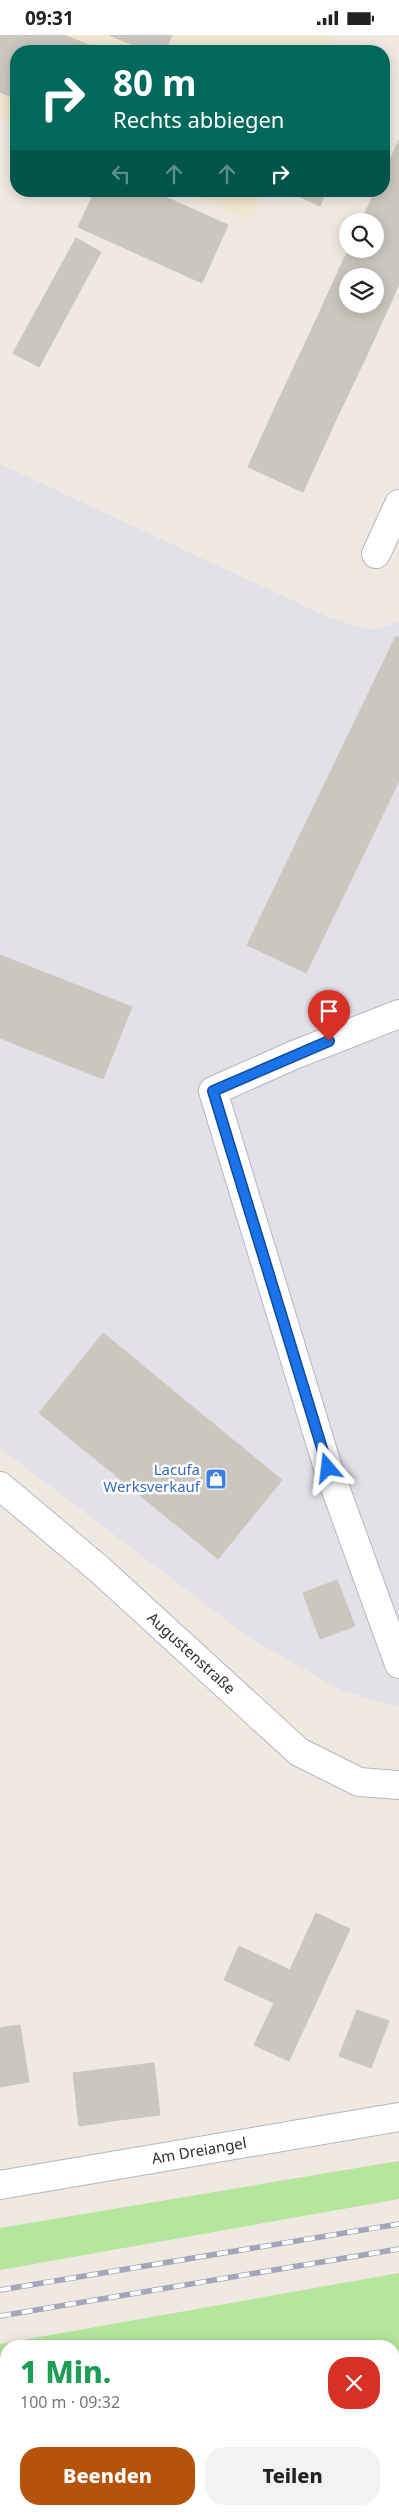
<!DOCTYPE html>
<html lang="de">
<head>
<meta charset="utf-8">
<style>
	:root { --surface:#fff; --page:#f2f2f2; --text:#222; --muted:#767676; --accent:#b45309 }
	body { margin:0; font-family:"Noto Sans",sans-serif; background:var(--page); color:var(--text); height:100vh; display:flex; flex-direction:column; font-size:19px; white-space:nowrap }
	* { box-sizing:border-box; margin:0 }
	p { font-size:16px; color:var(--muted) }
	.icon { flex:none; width:28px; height:28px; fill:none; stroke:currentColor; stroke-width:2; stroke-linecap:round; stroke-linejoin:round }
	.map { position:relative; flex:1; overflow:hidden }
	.panel { position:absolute; left:0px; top:2305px; width:400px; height:175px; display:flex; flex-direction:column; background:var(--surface); border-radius:20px 20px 0 0; box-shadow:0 2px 12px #0003 }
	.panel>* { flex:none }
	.hud { position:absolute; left:10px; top:10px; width:380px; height:152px; border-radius:20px; box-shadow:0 2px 12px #0003; background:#00695c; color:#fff; overflow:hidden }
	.controls { position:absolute; left:339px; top:178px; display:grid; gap:10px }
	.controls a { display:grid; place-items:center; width:45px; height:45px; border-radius:50%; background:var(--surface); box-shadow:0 2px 12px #0003; font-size:25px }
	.pin { position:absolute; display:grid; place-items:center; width:42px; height:42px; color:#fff; margin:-51px -21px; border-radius:50% 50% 50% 0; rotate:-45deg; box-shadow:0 0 5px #0007 }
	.pin .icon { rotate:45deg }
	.me { position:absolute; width:55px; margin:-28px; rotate:343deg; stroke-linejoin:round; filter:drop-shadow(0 0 4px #0008) }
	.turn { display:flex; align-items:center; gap:18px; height:105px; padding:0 20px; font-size:22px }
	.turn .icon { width:65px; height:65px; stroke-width:2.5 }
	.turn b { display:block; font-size:35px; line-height:42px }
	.lanes { display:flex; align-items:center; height:48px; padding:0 20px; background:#0003; justify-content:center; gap:25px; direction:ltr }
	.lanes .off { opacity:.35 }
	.round { display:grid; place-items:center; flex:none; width:52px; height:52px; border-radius:20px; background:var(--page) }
	.headline { display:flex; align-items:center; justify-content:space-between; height:85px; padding:0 20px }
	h1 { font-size:30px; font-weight:800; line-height:38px; color:#1e9e55 }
	.button { display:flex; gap:10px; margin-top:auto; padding:10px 20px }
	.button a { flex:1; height:58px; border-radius:20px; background:var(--accent); color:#fff; font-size:20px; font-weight:800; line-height:58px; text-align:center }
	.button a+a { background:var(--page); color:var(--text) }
	.status { display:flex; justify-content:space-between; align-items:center; height:35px; padding:0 25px; background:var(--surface); direction:ltr }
	.status svg { height:14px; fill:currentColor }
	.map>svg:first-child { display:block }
</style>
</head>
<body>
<div class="status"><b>09:31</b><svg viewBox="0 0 49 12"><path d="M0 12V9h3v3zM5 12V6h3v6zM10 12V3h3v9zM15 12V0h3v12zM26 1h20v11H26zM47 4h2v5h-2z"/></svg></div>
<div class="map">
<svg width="399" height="2480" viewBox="0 0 399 2480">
	<rect width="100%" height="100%" fill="#efe9e1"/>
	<!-- industrial -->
	<path fill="#e3e1e8" d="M0,429L330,583L370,595L399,587V1672L342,1656L250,1603L0,1413Z"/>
	<!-- education -->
	<path fill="#f0e6d1" d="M0,0H333L326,16H16V91L0,85Z
		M184,156H263L251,185Z"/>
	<!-- green -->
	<path fill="#b6e59e" d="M399,2126V2164L0,2235V2193Z
		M399,2238V2343L394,2344V2311H6V2380L0,2381V2309Z
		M399,2423V2480H0V2459L6,2458V2474H394V2424Z"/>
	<!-- building -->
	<path fill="#cbc7bf" stroke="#cbc5ba" d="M0,0H64L104,16H16V64L0,57Z
		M109,0H172L165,16H148Z
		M399,105V172L373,161L375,156H384V138Z
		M95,156H152L228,190L202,248L78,192Z
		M287,156H326L320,171Z
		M373,161L399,172V249L397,254L375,244V241H370L342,228L349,214H375V186H361Z
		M76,203L101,217L39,332L13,318Z
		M342,228L370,241H348V269H375V244L397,254L366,322L311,296Z
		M311,296L366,322L334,389L279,364Z
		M279,364L334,389L303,457L248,432Z
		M396,601L399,603V746L306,938L247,910Z
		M0,920L132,972L103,1044L0,1003Z
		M103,1298L282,1445L218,1524L39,1378Z
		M337,1545L355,1591L320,1604L303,1558Z
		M316,1878L350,1894L289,2026L254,2010L274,1968L224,1945L239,1911L290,1935Z
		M357,1975L389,1986L371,2033L339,2021Z
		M20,1990L29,2047L0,2052V1993Z
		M154,2028L160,2080L119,2085L113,2033Z
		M113,2033L119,2085L79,2091L73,2038Z"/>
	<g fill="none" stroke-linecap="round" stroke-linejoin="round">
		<!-- minor casing -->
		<g stroke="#b4b7c1" stroke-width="30">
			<g id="minor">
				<path d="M376,519L399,469"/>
				<path d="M399,979L294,1020L213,1056L328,1433L399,1629"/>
				<path id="s1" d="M0,1451L99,1534L299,1717L359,1747L399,1750"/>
				<path id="s2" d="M0,2150L399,2082"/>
			</g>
		</g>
		<!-- minor -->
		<use href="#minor" stroke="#fff" stroke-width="28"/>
		<!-- rail casing -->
		<g stroke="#a3a6b8" stroke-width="5.5">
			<path id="rail" d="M0,2255L399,2189
				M0,2281L399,2214
				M394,2373L399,2372
				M394,2396L399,2395
				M0,2411H6
				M0,2434H6"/>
		</g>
		<!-- rail -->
		<use href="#rail" stroke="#fff" stroke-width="4" stroke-dasharray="11" stroke-linecap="butt"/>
	</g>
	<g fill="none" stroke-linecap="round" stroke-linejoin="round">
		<!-- route casing -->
		<g stroke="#114b97" stroke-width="12">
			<path id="route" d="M328,1433L213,1056L329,1006"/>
		</g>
		<!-- route -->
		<use href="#route" stroke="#1a73e8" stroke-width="9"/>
	</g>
	<!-- icons -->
	<defs>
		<g id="shop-square" transform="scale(1.125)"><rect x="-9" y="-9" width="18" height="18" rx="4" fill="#3f7fe0" stroke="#fff"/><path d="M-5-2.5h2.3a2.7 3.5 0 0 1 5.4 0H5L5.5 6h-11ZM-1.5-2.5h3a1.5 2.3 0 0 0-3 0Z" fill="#fff"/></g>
	</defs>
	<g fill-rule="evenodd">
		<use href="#shop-square" x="216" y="1444"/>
	</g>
	<g text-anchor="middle" stroke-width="5" stroke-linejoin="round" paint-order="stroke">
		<!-- shop labels -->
		<g font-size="15" fill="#366cbe" stroke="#fff" text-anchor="end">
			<text x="200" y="1440">Lacufa<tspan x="200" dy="17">Werksverkauf</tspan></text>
		</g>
		<!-- street labels -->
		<g font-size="15" fill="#2e2e2e" stroke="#fff">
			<text dy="5" stroke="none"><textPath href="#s1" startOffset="254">Augustenstraße</textPath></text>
			<text dy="5" stroke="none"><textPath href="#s2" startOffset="202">Am Dreiangel</textPath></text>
		</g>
	</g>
</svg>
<div class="controls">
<a><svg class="icon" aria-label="search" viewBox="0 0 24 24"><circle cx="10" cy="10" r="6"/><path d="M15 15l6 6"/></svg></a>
<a><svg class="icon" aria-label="layers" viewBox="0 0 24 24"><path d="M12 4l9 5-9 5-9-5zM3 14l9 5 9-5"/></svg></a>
</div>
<div class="pin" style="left:329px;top:1006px;background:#d93025"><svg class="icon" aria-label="arrive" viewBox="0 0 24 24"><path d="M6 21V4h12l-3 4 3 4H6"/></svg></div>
<svg class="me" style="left:328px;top:1433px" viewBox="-20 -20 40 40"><path d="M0-17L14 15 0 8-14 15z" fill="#1a73e8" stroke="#fff" stroke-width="4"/></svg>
<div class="hud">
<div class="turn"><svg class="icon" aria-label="right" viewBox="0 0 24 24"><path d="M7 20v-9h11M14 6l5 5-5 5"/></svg><div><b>80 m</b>Rechts abbiegen</div></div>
<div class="lanes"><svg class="icon off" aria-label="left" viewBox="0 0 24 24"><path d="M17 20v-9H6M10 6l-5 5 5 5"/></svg><svg class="icon off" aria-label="ahead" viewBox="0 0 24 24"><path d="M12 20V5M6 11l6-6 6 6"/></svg><svg class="icon off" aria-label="ahead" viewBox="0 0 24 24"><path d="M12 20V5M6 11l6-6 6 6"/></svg><svg class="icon" aria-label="right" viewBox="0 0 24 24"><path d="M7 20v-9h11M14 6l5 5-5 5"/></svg></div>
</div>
<section class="panel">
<div class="headline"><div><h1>1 Min.</h1><p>100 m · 09:32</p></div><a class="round" style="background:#d93025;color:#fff"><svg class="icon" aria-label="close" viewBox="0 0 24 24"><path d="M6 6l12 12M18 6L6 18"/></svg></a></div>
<div class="button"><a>Beenden</a><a>Teilen</a></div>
</section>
</div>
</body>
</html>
